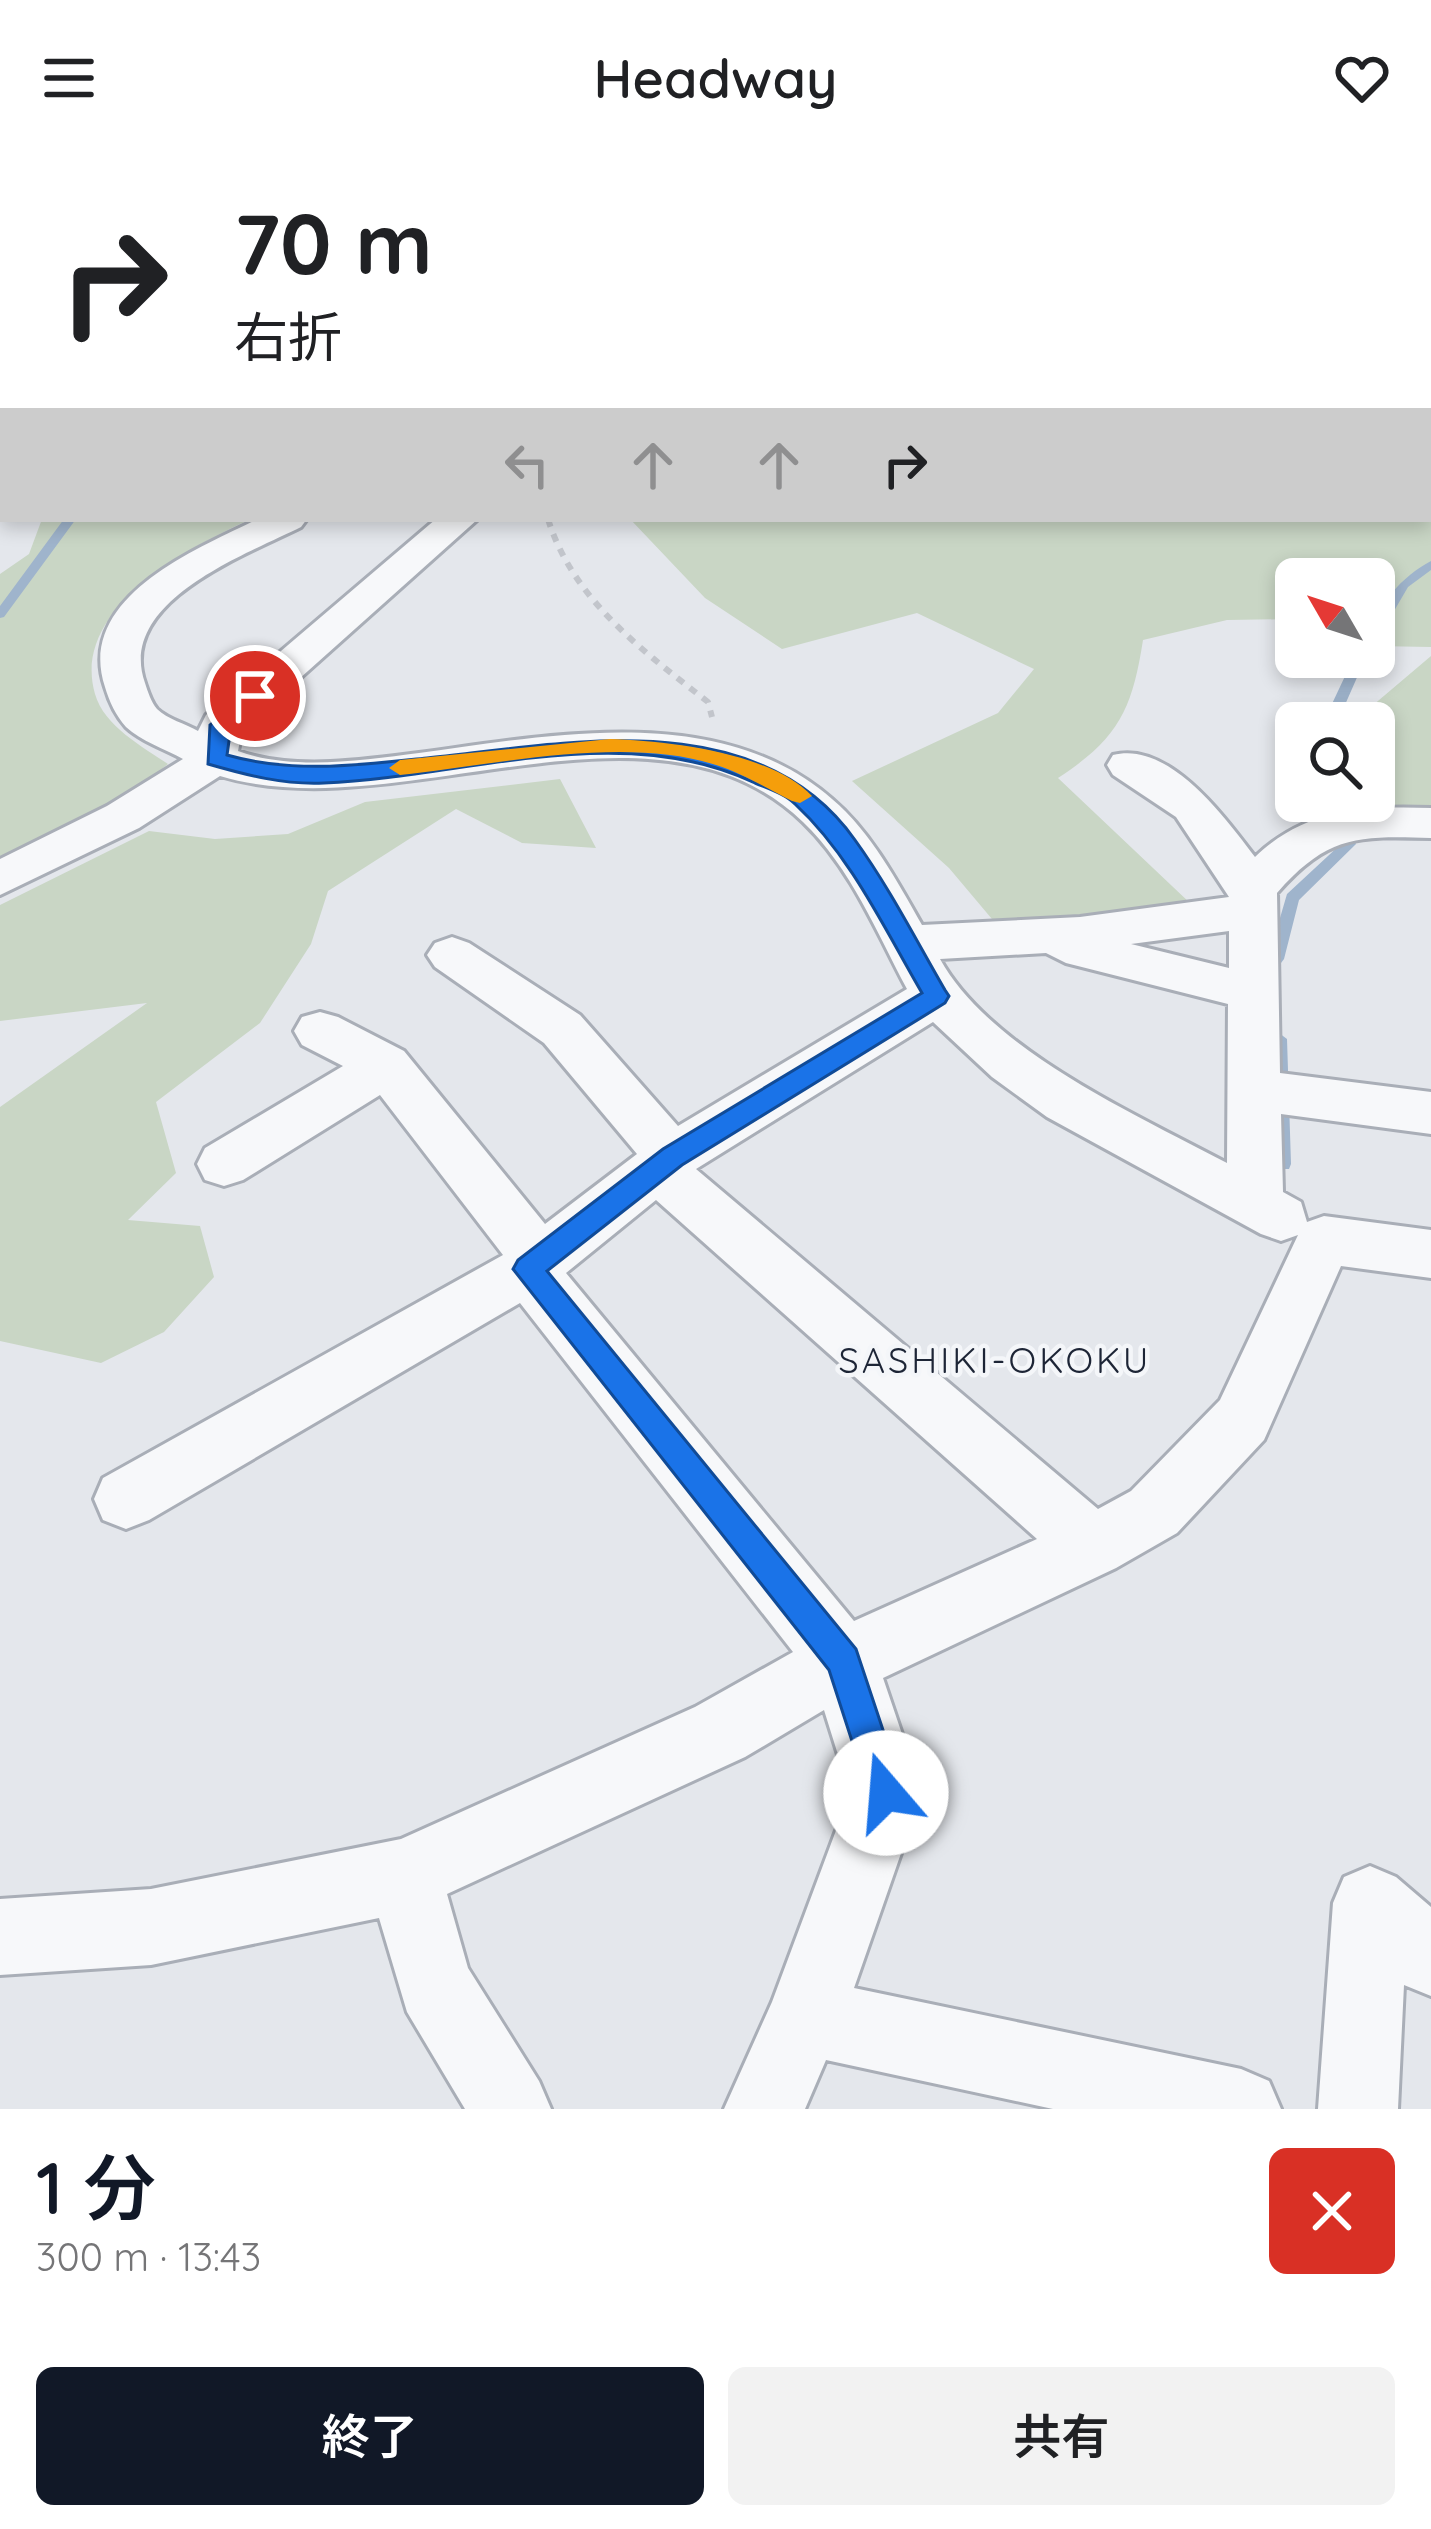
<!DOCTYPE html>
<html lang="ja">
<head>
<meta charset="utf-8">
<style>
	:root { --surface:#fff; --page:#f2f2f2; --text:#202124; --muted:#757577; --accent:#111827 }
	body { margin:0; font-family:Quicksand,"Noto Sans JP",sans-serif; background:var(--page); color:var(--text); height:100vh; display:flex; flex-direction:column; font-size:45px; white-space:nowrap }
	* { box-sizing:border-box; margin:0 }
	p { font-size:39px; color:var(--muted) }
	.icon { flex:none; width:66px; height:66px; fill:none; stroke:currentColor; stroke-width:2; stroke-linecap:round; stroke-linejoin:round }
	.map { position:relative; height:1953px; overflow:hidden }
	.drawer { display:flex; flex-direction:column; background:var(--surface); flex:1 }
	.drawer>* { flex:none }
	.banner { position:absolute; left:0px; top:0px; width:1431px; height:366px; box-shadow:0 6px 18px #0003; background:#fff; color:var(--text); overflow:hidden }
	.needle { width:78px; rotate:309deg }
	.buttons { position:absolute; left:1275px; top:402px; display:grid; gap:24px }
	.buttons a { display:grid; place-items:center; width:120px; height:120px; border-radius:18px; background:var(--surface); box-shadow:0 6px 18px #0003; font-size:60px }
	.pin { position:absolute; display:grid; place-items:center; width:102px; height:102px; color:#fff; margin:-51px; border:6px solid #fff; border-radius:50%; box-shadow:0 3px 12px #0007 }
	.me { position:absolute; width:132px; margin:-66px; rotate:342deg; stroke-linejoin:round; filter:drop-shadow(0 0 9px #0008) }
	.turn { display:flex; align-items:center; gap:42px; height:252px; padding:0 36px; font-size:54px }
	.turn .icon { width:156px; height:156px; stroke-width:2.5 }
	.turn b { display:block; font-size:84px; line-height:102px }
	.lanes { display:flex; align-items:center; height:114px; padding:0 36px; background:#0003; justify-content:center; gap:60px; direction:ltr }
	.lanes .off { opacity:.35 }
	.round { display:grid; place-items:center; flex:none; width:126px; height:126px; border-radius:18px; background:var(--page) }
	.head { display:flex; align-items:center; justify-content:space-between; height:204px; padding:0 36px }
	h1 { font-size:72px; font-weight:600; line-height:90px; color:var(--accent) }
	.cta { display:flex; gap:24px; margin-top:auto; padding:24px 36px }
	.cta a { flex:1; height:138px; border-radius:18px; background:var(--accent); color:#fff; font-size:48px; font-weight:600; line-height:138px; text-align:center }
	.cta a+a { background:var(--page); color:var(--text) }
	header { display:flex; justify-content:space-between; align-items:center; height:156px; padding:0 36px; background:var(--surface); font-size:54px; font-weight:600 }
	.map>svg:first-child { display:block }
</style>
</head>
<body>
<header><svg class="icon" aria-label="menu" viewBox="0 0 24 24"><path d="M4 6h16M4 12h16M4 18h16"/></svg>Headway<svg class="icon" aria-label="heart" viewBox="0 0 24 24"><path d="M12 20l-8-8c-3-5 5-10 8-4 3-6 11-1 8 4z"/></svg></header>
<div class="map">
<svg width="1431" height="1953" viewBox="0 0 1431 1953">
	<rect width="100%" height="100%" fill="#e4e7ec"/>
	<!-- green -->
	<path fill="#c9d6c5" d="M1431,173V491L1374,490V423H1296V463L1227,464L1143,484C1132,554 1119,582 1058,622L1191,748L997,769L949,712L852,625L998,557L1034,513L917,457L782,493L705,442L630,363H1428Z
		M42,363H251C190,391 70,452 95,538C104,570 143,591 168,608L113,652L0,709V418L29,398Z
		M1431,500V655L1354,652L1352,645H1374V567H1352Z
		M560,623L596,692L522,687L456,653L328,735L311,788L260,867L156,946L176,1017L128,1064L200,1070L214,1121L164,1176L101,1207L0,1185V951L147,847L0,865V749L149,675L215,683L288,678L365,646Z"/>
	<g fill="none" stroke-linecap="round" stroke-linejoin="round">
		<!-- stream -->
		<path fill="#9fb4cc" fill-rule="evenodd" d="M286,0H296L293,3H283Z
			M0,212H3V218H0Z
			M64,363H76L4,461L0,462V450Z
			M1431,405V414L1408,431L1380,479L1374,483C1374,449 1403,420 1431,405Z
			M1354,501H1366L1337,567H1323Z
			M1326,645H1340L1356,688L1299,744L1284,803L1281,807H1271L1268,803L1287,738L1342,687Z
			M1279,877L1287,883L1291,1008L1289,1013H1277L1275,1008L1271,883Z"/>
		<!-- minor casing -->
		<g stroke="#a9aeb7" stroke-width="6">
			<path id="minor" d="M524,0H554L522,3Z
				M755,0H788L753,3Z
				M0,267L3,268V313L0,312Z
				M258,363H307L301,371C245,399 116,446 145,527C148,536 151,546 157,553C167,563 186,568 198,575L206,559L436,363H478L242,574L238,595C292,615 364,604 419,597C552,579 720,545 832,643C871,676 897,725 922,769L1080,761L1229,741L1176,661L1113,619L1107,609L1113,599C1169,584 1226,663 1255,701C1306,652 1363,650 1431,652V682C1358,680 1328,679 1277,737L1280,917L1431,936V978L1281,958L1283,1036L1301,1046L1307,1066L1324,1060L1431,1074V1122L1341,1110L1264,1284L1177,1377L1116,1412L883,1522L922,1637L854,1832L1241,1913L1269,1925L1281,1953H1053L826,1904L805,1953H724L772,1846L850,1637L824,1554L745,1601L447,1738L468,1812L539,1925L551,1953H465L407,1856L379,1762L151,1809L0,1819V1743L151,1733L401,1683L695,1551L793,1496L520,1147L149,1364L126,1373L103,1364L94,1343L103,1322L503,1099L380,939L243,1024L224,1030L205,1024L197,1008L205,992L343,910L302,889L294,875L302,861L320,856L338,861L404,895L545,1068L637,998L544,887L435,811L427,799L435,787L452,781L469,787L580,859L678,970L907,833C877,777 851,712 803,666C653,522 399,674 220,620L139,672L0,739V703L107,650L183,603C165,593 141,585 126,571C116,560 109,545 105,531C75,442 196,393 258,363ZM1229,775V812L1131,788ZM1046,797L1066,807L1228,848L1227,1007C1137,959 990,894 940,803ZM933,866L992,921L1047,961L1261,1078L1281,1085L1298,1079L1220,1244L1131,1335L1098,1353L696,1013ZM656,1044L1037,1383L854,1465L566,1117Z
				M1370,1710L1396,1721L1431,1751V1840L1404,1829L1398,1953H1318L1333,1747L1344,1721Z"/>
		</g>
		<!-- major casing -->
		<g stroke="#a3abb8" stroke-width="6">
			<path id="major" d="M401,0H445L447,3H403Z
				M1428,102L1431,103V125L1428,124Z"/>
		</g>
		<!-- path-far1 -->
		<path stroke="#c2c5cb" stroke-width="4.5" stroke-dasharray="6 6" stroke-linecap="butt" d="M1305,3L1309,0"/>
		<!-- path -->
		<path stroke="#c2c5cb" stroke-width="6" stroke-dasharray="8 8" stroke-linecap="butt" d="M548,363C573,444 644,496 708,546L712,561"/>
		<!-- minor -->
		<use href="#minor" fill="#f7f8fa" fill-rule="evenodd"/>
		<!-- major -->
		<use href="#major" fill="#fff" fill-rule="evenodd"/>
	</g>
	<!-- route -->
	<path fill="#1a73e8" stroke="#114b97" stroke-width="3" d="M255,533L266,540L231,571L227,599C294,618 359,609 427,602C569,587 758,547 855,684C889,731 916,784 945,834L949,840L945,847L682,1009L547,1115L856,1493L904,1637L899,1650L886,1655L873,1650L829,1514L513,1113L518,1104L663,993L922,837C884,772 851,700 795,648C785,638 769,633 755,627C621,563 466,621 324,627C284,629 246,619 208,608L210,569Z"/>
	<!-- slow -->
	<path fill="#f59e0b" d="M610,583C668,585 770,596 812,640L800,647L792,645C768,633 742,617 716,609C623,579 496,609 400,619L389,612L400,604Z"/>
	<g text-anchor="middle" stroke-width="9" stroke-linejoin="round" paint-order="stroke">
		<!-- quarter labels -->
		<g font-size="36" letter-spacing="3" fill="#1d2536" stroke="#f4f6f9">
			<text x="995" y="1217">SASHIKI-OKOKU</text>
		</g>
	</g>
</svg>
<div class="buttons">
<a><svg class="needle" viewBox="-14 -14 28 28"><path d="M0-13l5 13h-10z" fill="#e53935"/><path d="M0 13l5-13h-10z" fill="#757577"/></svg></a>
<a><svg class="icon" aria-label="search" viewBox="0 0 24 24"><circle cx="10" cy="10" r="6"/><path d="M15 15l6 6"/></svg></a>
</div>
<div class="pin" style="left:255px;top:540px;background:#d93025"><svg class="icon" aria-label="arrive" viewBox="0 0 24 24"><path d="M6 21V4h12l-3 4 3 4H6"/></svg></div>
<svg class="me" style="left:886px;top:1637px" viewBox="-20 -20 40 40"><circle r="19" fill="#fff"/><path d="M0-13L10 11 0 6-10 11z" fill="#1a73e8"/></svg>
<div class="banner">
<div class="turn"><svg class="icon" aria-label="right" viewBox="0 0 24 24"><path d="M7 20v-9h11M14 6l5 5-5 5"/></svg><div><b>70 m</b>右折</div></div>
<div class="lanes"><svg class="icon off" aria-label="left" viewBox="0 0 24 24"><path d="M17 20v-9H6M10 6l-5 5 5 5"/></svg><svg class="icon off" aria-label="ahead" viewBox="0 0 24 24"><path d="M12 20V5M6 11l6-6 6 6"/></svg><svg class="icon off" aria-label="ahead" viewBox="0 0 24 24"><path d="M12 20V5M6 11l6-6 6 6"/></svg><svg class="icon" aria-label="right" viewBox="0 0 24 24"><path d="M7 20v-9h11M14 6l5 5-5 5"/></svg></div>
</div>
</div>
<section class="drawer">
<div class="head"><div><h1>1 分</h1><p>300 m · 13:43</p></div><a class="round" style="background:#d93025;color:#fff"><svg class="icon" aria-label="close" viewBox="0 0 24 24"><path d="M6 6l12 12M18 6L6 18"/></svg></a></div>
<div class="cta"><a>終了</a><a>共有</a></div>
</section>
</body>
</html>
